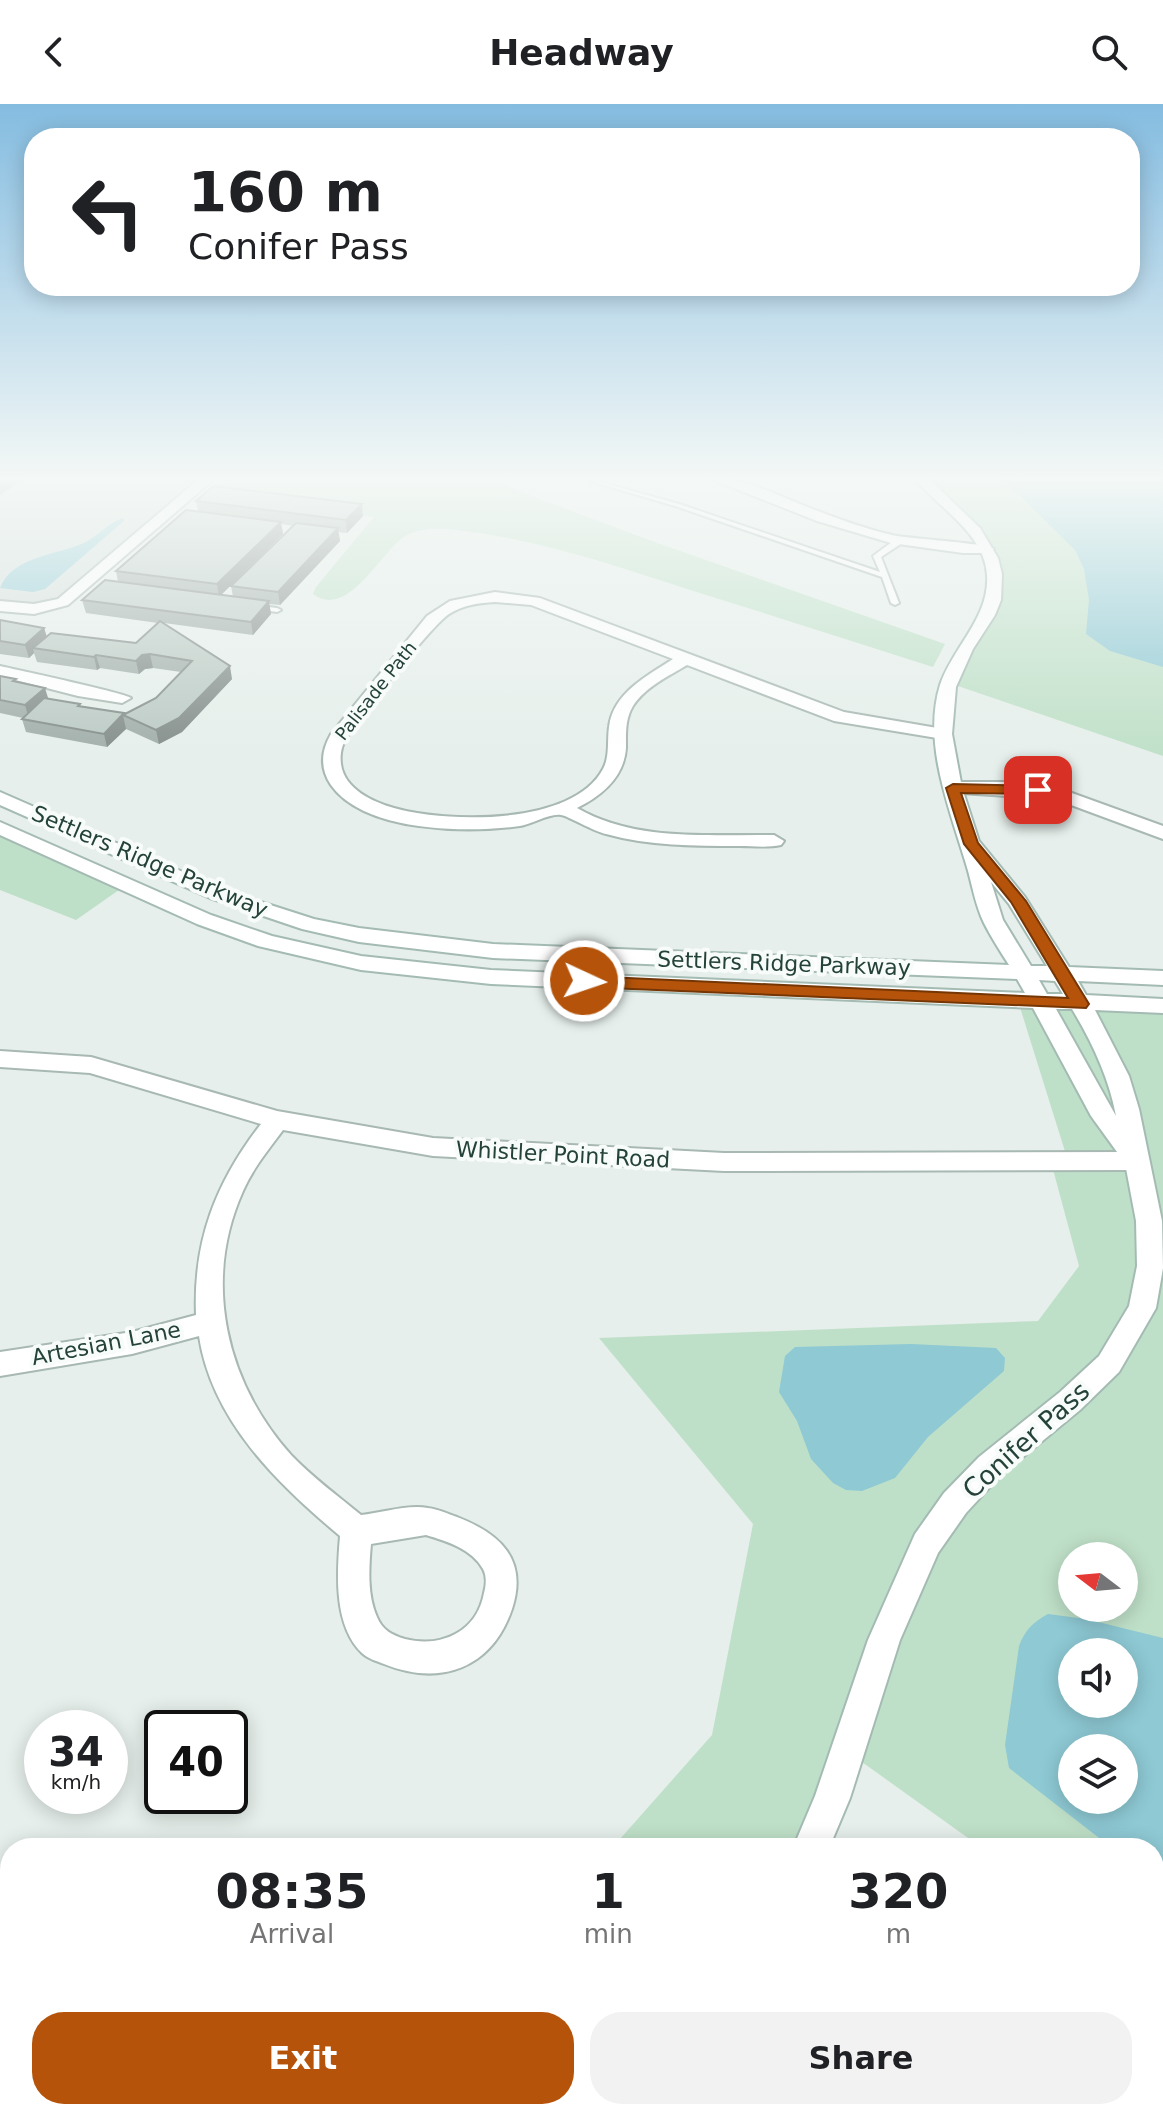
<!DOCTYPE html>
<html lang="en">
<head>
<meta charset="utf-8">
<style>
	:root { --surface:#fff; --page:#f2f2f2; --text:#202124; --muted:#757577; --accent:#b45309 }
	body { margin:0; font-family:"DejaVu Sans",sans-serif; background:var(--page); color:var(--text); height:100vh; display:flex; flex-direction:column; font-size:30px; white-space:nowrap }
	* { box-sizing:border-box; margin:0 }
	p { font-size:26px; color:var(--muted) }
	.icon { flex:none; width:44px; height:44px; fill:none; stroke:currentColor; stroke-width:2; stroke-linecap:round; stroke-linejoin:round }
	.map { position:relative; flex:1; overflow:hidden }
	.drawer { position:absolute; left:0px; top:1734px; width:1164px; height:282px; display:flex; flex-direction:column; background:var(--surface); border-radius:32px 32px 0 0; box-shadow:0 4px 20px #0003 }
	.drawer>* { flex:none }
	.top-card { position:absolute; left:24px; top:24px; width:1116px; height:168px; border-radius:32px; box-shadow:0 4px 20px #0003; background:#fff; color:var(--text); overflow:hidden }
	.needle { width:52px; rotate:286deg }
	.buttons { position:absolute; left:1058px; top:1438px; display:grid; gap:16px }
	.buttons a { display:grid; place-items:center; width:80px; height:80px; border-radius:50%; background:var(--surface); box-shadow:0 4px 20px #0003; font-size:40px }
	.speed { position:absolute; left:24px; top:1606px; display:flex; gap:16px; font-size:40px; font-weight:700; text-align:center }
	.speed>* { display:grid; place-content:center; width:104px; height:104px; border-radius:50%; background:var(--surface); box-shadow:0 4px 20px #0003; line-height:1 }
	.speed small { font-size:20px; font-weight:400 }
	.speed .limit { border:4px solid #111; border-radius:12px; background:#fff; color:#111 }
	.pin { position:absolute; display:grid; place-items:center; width:68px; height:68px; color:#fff; margin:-34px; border-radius:16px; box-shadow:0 4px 12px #0006 }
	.me { position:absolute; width:88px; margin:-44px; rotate:93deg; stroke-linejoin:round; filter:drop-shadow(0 0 6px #0008) }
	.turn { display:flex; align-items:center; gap:28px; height:168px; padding:0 32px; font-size:36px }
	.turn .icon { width:104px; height:104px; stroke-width:2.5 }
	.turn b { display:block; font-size:56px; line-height:68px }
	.eta { display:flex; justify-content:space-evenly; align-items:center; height:136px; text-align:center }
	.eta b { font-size:48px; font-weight:800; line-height:56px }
	.button { display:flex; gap:16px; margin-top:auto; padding:16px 32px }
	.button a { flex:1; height:92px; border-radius:32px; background:var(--accent); color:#fff; font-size:32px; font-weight:800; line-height:92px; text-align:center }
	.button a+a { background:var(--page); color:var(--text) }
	header { display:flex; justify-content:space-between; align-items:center; height:104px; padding:0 32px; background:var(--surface); font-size:36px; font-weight:800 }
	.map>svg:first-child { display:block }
</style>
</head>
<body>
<header><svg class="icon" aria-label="back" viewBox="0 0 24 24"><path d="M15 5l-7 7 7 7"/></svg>Headway<svg class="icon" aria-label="search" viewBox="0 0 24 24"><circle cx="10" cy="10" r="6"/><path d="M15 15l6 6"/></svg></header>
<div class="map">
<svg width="1163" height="2015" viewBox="0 0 1163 2015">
	<rect width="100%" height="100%" fill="#e6efeb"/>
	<!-- built -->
	<path fill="#d4dfda" d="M0,375H198L59,494L34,501L0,497Z"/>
	<!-- green -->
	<path fill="#bfe0c8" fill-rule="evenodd" d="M225,375H495L516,386L649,436L945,540L933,563C852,537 771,511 690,486C620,463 552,440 479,429C458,426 428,420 407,431C382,444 349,517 313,490L316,483L374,413L207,390Z
		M922,375H1163V652L949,579L987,511L991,454Z
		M0,724L126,781L76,816L0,786Z
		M1018,897L1163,902V1874L1154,1867V1744H982L848,1648L811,1744H612L712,1631L753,1420L599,1234L1038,1217L1079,1162L1051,1058L1068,1057ZM1072,1452H1124V1504H1072ZM1072,1548H1124V1600H1072ZM1072,1644H1124V1696H1072Z
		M346,2006H749L745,2015H335Z"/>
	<!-- water -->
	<path fill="#8ec9d4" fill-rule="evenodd" d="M1003,375H1163V563L1110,547L1086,530L1089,496L1084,465L1075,446Z
		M123,414L124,417L45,485L33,488L0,484C13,451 60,451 86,438C99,431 109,418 123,414Z
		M911,1240L996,1244L1005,1254L1004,1267L928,1333L895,1374L862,1387L846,1386L833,1379L811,1355L797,1317L779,1288L785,1252L795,1243Z
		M1048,1510L1086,1515L1163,1534V1772H1154V1744H1112L1009,1664L1005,1641L1019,1542C1025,1526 1033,1518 1048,1510ZM1124,1548V1600H1072V1548ZM1124,1644V1696H1072V1644Z"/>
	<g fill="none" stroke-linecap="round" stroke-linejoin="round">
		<!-- lane casing -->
		<g stroke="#a8b8b2" stroke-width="4">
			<path id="lane" d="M589,375L679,400L880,468L873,452L896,435H902V439L881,453L899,499L895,501L891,499L882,473L675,402L590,377Z
				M252,501L277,504L281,506L277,508L255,505H252Z"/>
		</g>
		<!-- street casing -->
		<g stroke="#a8b8b2" stroke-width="4">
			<path id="street" d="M199,375H214L68,501L34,510L0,507V497L34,500L58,495Z
				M711,375C745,374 774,390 805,402C833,413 862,424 892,431C910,435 987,439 994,445L987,449H963L891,439L817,417Z
				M495,488L540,494L844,608L943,625L952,630L943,635L834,617L687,561C669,572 645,583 633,602C625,615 626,630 626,644C624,674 601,692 577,704C636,738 708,730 774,731L784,737L781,741C767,744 752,742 739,742C694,742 649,742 606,730C595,728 566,711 561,711C550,709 532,720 520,722C469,729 365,729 331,681C320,665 321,647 331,630L427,512L450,497ZM495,498L531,501L673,555C647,572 613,589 609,623C607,637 610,652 603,665C573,722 446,719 394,704C373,698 344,685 341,660C340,653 341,643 345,637C355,618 432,521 449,510C463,501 479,499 495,498Z
				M0,562C18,566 125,589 131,594L122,599L78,592L0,572Z
				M953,678H1006L1058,684L1163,722V735L1055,695L946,688L944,684Z
				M0,947L91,953L277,1007L433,1034L724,1049L1136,1048L1145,1051L1148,1057L1145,1063L1136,1066L724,1067L433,1052L283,1026C269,1045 253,1064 243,1087C202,1178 226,1279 292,1352C313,1374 338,1392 361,1411C381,1409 408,1400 428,1404C438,1405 448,1410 457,1413C501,1430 528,1456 512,1505C492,1564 441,1583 384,1560C377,1557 368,1555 362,1549C333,1521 337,1468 340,1432C278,1380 212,1317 199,1232L132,1250L0,1272V1248L132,1228L196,1211C193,1137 216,1078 261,1020L90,969L0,963ZM426,1431C446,1437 472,1445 483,1465C487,1472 486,1482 484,1489C477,1528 441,1544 405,1535C392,1531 382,1526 377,1513C367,1491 369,1463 371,1440Z
				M914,2006H963L966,2015H917Z"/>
		</g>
		<!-- secondary casing -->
		<g stroke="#a4bbb3" stroke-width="4">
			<path id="secondary" d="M915,375H929L980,424L998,454L1002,470L1001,496L995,511L973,545L956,583L952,630L962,684L979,737L1025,793L1069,863L1163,867V881L1078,877L1086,891L1163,895V909L1095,906L1129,972L1139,1005L1162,1117L1163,1164L1156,1204L1119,1268L1080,1306L1001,1371L966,1409L938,1449L900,1536L850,1694L829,1744H793L815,1692L868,1536L915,1430L944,1389L979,1353L1060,1288L1099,1252L1129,1202L1137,1162L1136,1117L1125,1059L1091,1012L1033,904L491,880L361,866L258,842L197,820L0,731V718L211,811L272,832L361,852L491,866L1025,889L1017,875L493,854L359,838L302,825L210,794L0,701V688L224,786L314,815L359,824L493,840L1009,861C1000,847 991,833 984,819C975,801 972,779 966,760C950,706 922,639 940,581C953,543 990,513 987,471C985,430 939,404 915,375ZM991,778L1009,800L1047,862H1031L1003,816ZM1039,876L1055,877L1063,890H1047ZM1056,905H1072C1092,938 1109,974 1116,1012Z
				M631,2006H675L672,2015H628Z"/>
		</g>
		<!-- lane -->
		<use href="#lane" fill="#fff" fill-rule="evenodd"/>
		<!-- street -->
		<use href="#street" fill="#fff" fill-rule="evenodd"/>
		<!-- secondary -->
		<use href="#secondary" fill="#fff" fill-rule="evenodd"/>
	</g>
	<!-- wall -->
	<path fill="#a1aea9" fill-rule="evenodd" d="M196,397L363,412L347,429L338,428L340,437L280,501L269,500L271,510L253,531L164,519L232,575L182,628L159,640L126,625L107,643L26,628L22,615L23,614L0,609V572L17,578L48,595L80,600L81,602L125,610L156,594L181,568L153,564L145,565L139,570L100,564L97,566L37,558L34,549L29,554L0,550V516L44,524L47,533L136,539L158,519L86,509L82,496L118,478L116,467L198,407ZM281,420L294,422L231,482L233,493L221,491L283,430Z"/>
	<!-- shaded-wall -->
	<path fill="#838d89" d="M0,375H23V376L0,391Z
		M362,400L363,412L347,429L346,416Z
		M281,418L283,430L219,493L217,480Z
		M338,424L340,437L280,501L278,488Z
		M269,497L271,510L253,531L251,518Z
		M44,524L48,537L33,544L34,549L29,554L25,541Z
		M150,550L153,564L145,565L139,570L136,557L142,551Z
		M96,551L100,564L97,566L94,553Z
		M230,562L232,575L182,628L159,640L156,626Z
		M45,584L49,597L29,615L25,601Z
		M124,609L123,611L126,625L107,643L104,630Z"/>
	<!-- building -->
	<path fill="#bbcac4" stroke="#838d89" stroke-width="2" d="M213,382L362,400L346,416L196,397Z
		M186,406L281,418L217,480L116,467Z
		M296,419L338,424L278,488L231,482Z
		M105,476L269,497L251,518L82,496Z
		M0,516L44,524L25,541L0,537Z
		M160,517L230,562L179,614L156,626L123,611L156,594L192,557L150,550L142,551L136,557L96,551L94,553L33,544L51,529L136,539Z
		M0,572L16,575L13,577L45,584L25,601L0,596Z
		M44,594L80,600L78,602L124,609L104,630L22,615Z"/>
	<!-- sky -->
	<linearGradient id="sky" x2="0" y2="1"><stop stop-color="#84bce0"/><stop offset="0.57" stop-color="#f4f8f6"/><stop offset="1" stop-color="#f4f8f6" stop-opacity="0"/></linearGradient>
	<rect width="1163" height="657" fill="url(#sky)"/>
	<!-- route -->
	<path fill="#b45309" stroke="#753606" stroke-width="2" d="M953,680L1038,682L1045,686L1038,690L961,689L978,739L1026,797L1089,900L1086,904L584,883L576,877L584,872L1068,894L1011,798L964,740L946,684Z"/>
	<g text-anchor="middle" stroke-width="8" stroke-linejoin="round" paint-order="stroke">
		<!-- far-street labels -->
		<g font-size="18" fill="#24423a" stroke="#f7fbf9">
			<text transform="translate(376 587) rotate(-52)" y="6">Palisade Path</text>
		</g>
		<!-- street labels -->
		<g font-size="22" fill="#24423a" stroke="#f7fbf9">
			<text transform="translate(150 757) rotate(23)" y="8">Settlers Ridge Parkway</text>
			<text transform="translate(784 859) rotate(2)" y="8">Settlers Ridge Parkway</text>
			<text transform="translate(563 1050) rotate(3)" y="8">Whistler Point Road</text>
			<text transform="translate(106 1239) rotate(-11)" y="8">Artesian Lane</text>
		</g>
		<!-- near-street labels -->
		<g font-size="26" fill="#24423a" stroke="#f7fbf9">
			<text transform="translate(1026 1336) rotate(-42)" y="9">Conifer Pass</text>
		</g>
	</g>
</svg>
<div class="buttons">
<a><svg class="needle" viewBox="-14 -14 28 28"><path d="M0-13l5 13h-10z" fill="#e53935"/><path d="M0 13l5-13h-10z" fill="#757577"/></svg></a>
<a><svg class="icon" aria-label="sound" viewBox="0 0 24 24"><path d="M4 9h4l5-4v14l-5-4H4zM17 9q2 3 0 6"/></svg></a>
<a><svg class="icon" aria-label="layers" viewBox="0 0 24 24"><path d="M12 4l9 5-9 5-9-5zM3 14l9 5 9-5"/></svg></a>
</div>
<div class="speed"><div>34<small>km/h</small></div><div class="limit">40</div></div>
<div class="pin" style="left:1038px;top:686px;background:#d93025"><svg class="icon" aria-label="arrive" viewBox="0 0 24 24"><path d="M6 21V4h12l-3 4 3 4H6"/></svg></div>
<svg class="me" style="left:584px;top:877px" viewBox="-20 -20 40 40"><circle r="17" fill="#b45309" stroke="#fff" stroke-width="3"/><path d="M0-11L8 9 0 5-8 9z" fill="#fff"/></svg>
<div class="top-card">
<div class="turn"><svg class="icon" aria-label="left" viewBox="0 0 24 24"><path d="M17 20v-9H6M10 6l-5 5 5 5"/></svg><div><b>160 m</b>Conifer Pass</div></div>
</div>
<section class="drawer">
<div class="eta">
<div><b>08:35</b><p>Arrival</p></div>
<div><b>1</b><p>min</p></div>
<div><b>320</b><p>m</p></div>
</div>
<div class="button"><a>Exit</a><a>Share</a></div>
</section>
</div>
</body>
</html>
